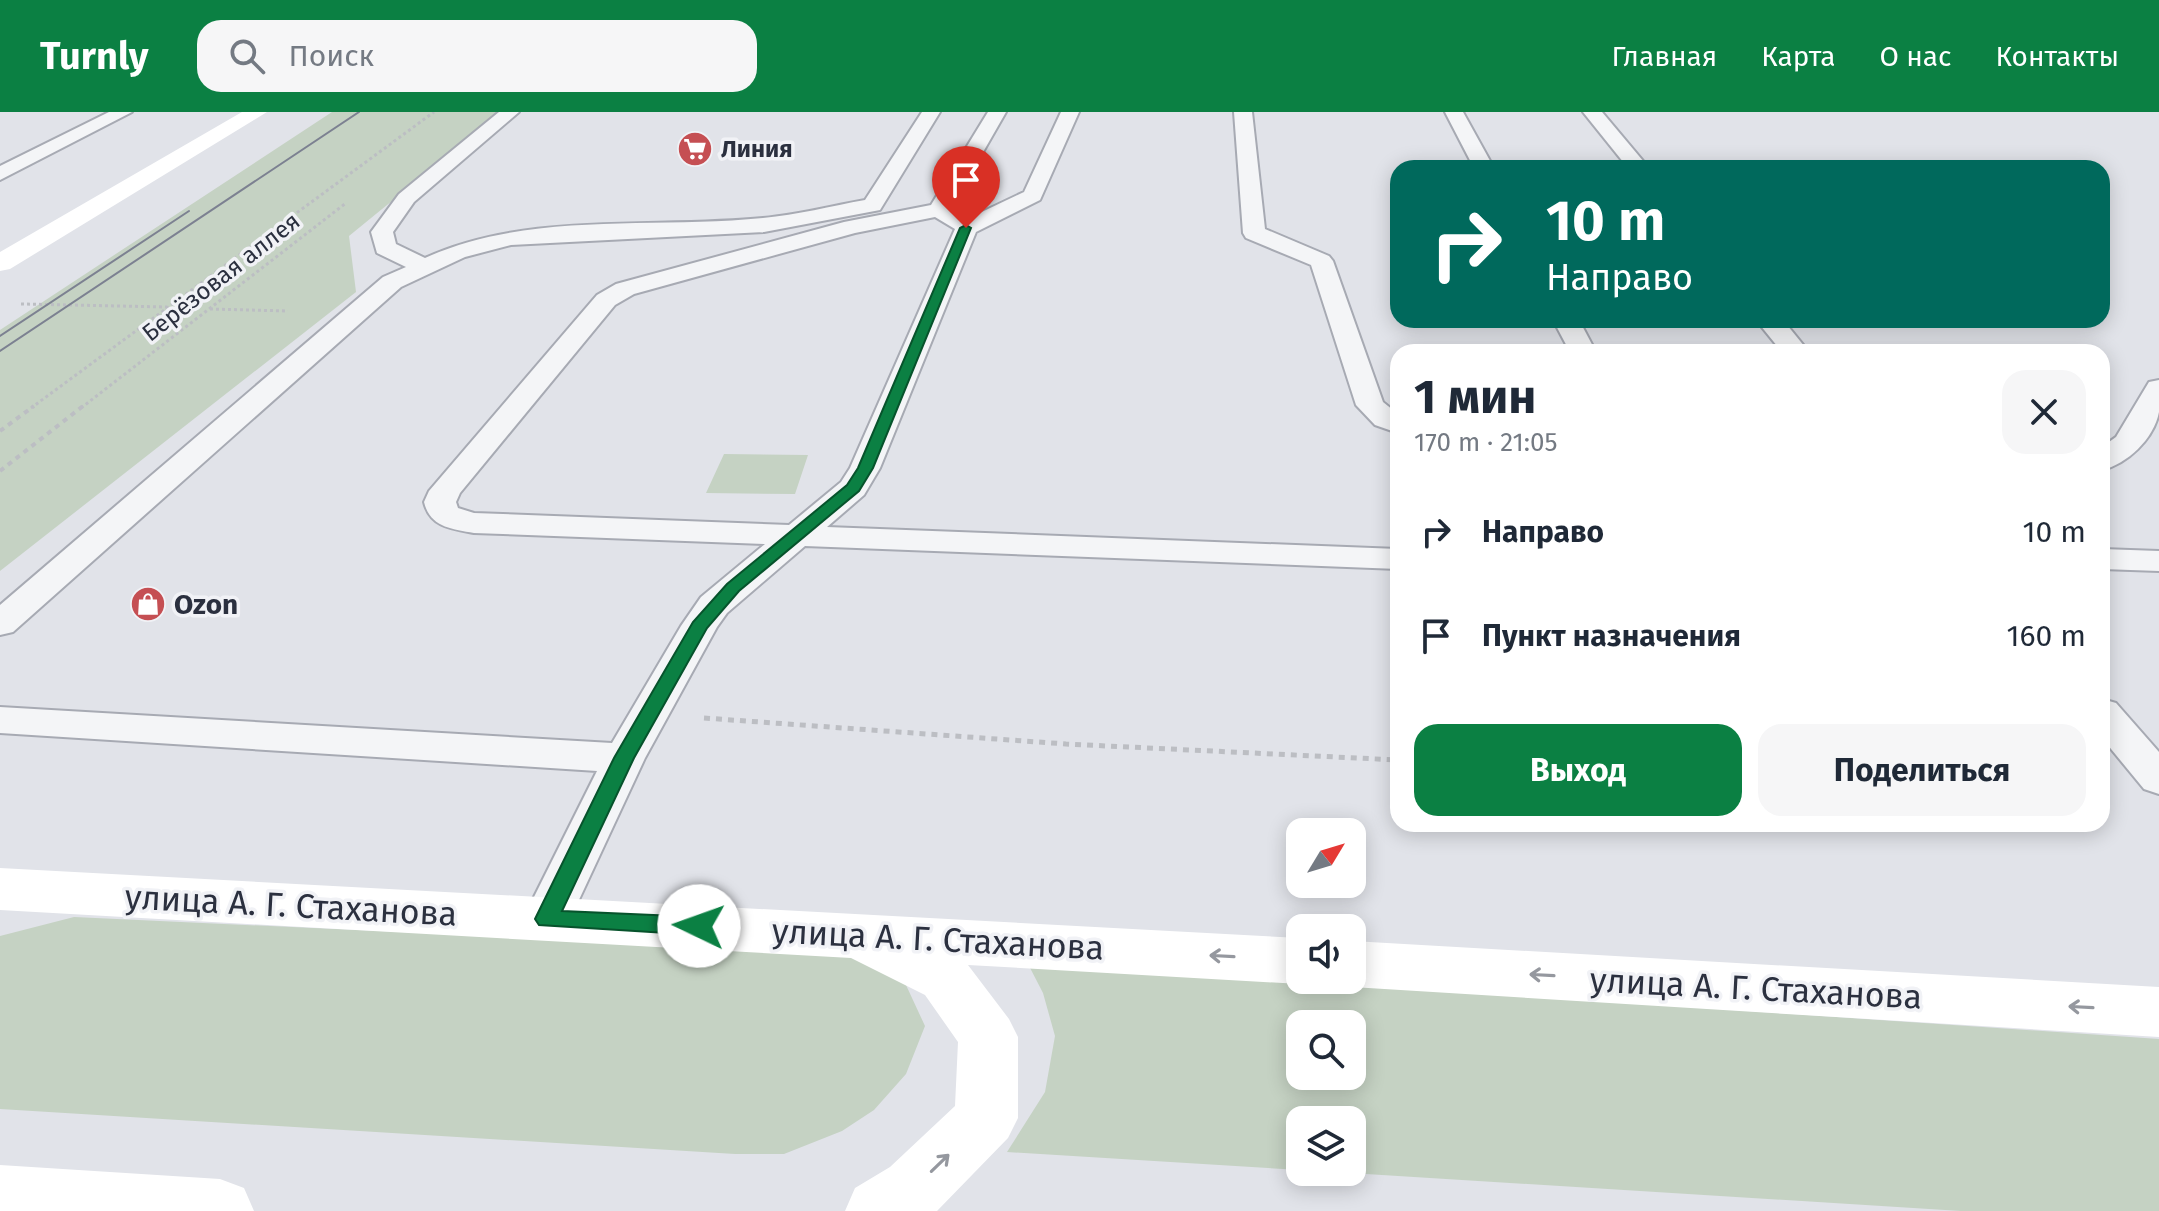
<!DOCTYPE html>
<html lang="ru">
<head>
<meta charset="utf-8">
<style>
	:root { --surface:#fff; --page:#f6f6f7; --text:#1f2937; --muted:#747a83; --accent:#0b8043 }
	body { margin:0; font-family:"Fira Sans",sans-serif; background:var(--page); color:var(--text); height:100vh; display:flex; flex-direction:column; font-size:30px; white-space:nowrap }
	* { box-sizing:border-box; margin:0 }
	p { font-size:26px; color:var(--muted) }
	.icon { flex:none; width:44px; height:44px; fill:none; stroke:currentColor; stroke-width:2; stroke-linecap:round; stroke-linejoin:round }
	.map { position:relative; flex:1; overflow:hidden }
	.side { position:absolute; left:1390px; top:232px; width:720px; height:488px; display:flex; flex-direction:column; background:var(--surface); border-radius:24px; box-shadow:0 4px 20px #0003 }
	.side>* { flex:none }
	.guide { position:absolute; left:1390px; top:48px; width:720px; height:168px; border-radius:24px; box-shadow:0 4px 20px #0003; background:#00695c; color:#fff; overflow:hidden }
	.needle { width:52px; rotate:52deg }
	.controls { position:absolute; left:1286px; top:706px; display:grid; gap:16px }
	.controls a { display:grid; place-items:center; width:80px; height:80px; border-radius:16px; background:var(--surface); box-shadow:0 4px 20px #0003; font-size:40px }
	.pin { position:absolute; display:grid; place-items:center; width:68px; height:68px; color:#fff; margin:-82px -34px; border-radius:50% 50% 50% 0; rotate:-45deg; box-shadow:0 0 8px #0007 }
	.pin .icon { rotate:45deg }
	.me { position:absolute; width:88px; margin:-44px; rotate:273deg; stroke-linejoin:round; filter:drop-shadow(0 0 6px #0008) }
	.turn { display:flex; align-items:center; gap:28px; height:168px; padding:0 24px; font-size:36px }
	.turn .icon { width:104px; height:104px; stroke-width:2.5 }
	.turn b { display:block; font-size:56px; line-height:68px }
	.round { display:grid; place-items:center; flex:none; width:84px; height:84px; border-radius:24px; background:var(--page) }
	.headline { display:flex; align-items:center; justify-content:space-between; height:136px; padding:0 24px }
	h1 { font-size:48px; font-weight:700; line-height:60px }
	.button { display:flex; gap:16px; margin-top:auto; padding:16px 24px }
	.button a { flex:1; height:92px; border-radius:24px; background:var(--accent); color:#fff; font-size:32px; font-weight:700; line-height:92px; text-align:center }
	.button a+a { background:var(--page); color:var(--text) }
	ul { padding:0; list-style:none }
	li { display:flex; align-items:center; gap:24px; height:104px; padding:0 24px }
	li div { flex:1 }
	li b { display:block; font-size:30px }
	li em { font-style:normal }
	header { display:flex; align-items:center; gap:48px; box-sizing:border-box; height:112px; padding:0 40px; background:var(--accent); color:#fff }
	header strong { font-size:38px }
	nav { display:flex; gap:44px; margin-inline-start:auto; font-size:28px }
	.search { width:560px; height:72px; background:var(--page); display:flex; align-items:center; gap:20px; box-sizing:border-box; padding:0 28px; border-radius:24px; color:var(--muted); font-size:30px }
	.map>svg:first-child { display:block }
</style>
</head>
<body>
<header>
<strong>Turnly</strong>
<div class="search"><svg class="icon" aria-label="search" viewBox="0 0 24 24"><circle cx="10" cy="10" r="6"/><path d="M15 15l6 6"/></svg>Поиск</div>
<nav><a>Главная</a><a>Карта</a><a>О нас</a><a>Контакты</a></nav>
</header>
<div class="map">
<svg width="2159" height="1099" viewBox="0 0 2159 1099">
	<rect width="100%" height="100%" fill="#e1e3e9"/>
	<!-- green -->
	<path fill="#c5d2c3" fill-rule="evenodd" d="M332,0H501L349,124L356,180L0,459V218Z
		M724,342L808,343L795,382L706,381Z
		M74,805L834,840L873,849L906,873L925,914L906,962L874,998L842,1019L784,1042H735L0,997V824Z
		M1027,850L2159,927V1099H1961L1334,1060H1352V1008H1300V1058L1007,1040L1045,980L1055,924L1043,881ZM1300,912H1352V964H1300Z"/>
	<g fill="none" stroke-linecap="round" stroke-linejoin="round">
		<!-- service casing -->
		<g stroke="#a7aab3" stroke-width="4">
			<path id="service" d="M109,0H132L0,68V54Z
				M499,0H519L414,90L393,120L396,132L425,146C527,99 653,117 763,106C797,103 831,94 865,88L922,0H940L880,98L764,120L511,133L465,145L401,175L13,520L0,523V493L383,165L406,155L377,141L371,120L399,82Z
				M988,0H1006L951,96L967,107L1024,80L1061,0H1079L1040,88L976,120L880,356L864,383L827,415L1398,437V457L805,434L727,501L717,515L645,646L564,820L547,826L530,820L523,807L597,659L0,621V595L612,631L681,514L701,485L765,432L474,421C451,417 430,415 424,390L429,379L597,183L616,172L844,110L931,93ZM935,105L955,117L850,356L841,370L789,413L474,401L458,396L456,390L460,381L615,193L634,182L855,121Z
				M1234,0H1252L1265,117L1329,144L1333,149L1383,290L1398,302V321L1375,313L1356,293L1311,153L1246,126L1243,121Z
				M1445,0H1463L1494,56H1474Z
				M1583,0H1602L1649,56H1628Z
				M1553,208H1579L1596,240H1570Z
				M1756,208H1783L1809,240H1782Z
				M2159,268C2159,278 2159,290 2159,300C2154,327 2127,352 2102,358V335L2116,325L2149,270Z
				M2102,437L2159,439V459L2102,457Z
				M2102,587L2116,591L2159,640V682L2144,677L2102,626Z"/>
		</g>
		<!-- path-far2 -->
		<path stroke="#bcbec3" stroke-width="3" stroke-dasharray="3 3" stroke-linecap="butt" d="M21,192L167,195
			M210,197L288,199
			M31,296L434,0
			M81,296L346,91"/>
		<!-- path-far1 -->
		<path stroke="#bcbec3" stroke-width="4" stroke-dasharray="5 5" stroke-linecap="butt" d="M0,319L34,294
			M0,359L83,294"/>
		<!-- path -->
		<path stroke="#bcbec3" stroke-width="5" stroke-dasharray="6 6" stroke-linecap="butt" d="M704,606L1066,632L1398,648"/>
		<!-- service -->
		<use href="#service" fill="#f4f5f7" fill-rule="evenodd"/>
		<!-- secondary -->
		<path fill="#fff" fill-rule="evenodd" d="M242,0H267L10,157L0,159V140Z
			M0,756L1300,826V868H1312L1300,872L968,853L1009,907L1018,925V1006L1008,1026L937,1099H845L855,1076L890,1055L955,994L958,930L925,883L851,846L0,798Z
			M1352,829L2159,875V925L1352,875L1332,868H1352Z
			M0,1053L220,1067L244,1076L254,1099H0Z"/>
		<!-- tram -->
		<path stroke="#7c8191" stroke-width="2" d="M0,224L189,99
			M0,239L359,0"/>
	</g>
	<!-- one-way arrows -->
	<defs><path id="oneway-shaft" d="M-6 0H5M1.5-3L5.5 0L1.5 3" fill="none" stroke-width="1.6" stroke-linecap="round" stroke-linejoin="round" transform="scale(2)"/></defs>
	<g stroke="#95989f">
		<use href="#oneway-shaft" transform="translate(1222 844) rotate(-177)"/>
		<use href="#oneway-shaft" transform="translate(1542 863) rotate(-177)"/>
		<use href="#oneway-shaft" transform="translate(2081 895) rotate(-177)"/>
		<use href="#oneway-shaft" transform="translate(940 1051) rotate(-44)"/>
	</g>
	<!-- route -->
	<path fill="#0b8043" stroke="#07532c" stroke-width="2" d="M966,113L971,116L873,356L859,379L739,479L707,516L634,646L562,799L699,805L707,808L710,814L707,821L699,823L539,813L535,807L614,646L693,510L727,472L847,373L858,356L960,116Z"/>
	<!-- icons -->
	<defs>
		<g id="supermarket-disc" transform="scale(1.8)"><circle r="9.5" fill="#c54f53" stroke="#f1f2f6"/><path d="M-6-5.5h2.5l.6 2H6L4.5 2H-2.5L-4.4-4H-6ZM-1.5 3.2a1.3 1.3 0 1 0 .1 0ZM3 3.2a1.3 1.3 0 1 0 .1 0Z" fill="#fff"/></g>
		<g id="shop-disc" transform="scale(1.8)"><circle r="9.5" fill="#c54f53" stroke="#f1f2f6"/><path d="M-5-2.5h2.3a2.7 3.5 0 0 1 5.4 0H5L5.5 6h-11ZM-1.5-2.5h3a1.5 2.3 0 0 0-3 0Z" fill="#fff"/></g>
	</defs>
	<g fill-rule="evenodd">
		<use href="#supermarket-disc" x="695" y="37"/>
		<use href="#shop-disc" x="148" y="492"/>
	</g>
	<g text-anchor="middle" stroke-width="7" stroke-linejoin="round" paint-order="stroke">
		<!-- far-poi labels -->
		<g font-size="24" font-weight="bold" fill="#2b303f" stroke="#f1f2f6" text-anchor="start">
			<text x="721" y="45">Линия</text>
		</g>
		<!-- far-street labels -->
		<g font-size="24" fill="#2b303f" stroke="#f1f2f6">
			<text transform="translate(221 165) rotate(-38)" y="8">Берёзовая аллея</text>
		</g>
		<!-- poi labels -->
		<g font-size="28" font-weight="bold" fill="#2b303f" stroke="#f1f2f6" text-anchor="start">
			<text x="174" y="502">Ozon</text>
		</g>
		<!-- near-street labels -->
		<g font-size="34" fill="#2b303f" stroke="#f1f2f6">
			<text transform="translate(291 793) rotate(3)" y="12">улица А. Г. Стаханова</text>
			<text transform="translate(938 827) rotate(3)" y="12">улица А. Г. Стаханова</text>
			<text transform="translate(1756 876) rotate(3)" y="12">улица А. Г. Стаханова</text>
		</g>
	</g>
</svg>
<div class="controls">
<a><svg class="needle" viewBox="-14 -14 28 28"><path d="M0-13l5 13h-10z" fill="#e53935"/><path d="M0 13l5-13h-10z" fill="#747a83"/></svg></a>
<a><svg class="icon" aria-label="sound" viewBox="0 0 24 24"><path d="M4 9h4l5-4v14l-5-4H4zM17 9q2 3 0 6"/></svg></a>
<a><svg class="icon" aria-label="search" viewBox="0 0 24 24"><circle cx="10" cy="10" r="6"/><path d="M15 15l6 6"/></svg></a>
<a><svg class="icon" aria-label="layers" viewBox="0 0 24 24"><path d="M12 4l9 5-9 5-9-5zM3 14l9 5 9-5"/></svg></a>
</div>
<div class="pin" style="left:966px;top:116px;background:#d93025"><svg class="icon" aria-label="arrive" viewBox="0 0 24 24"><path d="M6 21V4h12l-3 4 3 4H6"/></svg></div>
<svg class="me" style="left:699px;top:814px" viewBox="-20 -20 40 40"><circle r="19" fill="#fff"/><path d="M0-13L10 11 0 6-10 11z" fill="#0b8043"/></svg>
<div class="guide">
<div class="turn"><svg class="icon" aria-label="right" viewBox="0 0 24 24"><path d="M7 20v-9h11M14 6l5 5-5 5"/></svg><div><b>10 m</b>Направо</div></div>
</div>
<section class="side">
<div class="headline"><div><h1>1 мин</h1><p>170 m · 21:05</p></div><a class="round"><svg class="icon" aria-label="close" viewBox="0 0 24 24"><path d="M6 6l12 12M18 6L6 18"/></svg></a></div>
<ul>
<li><svg class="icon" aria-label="right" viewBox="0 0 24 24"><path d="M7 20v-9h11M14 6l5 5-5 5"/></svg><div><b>Направо</b></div><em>10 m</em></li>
<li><svg class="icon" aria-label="arrive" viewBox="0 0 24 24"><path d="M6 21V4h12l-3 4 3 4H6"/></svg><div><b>Пункт назначения</b></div><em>160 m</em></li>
</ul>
<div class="button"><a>Выход</a><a>Поделиться</a></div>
</section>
</div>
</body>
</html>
